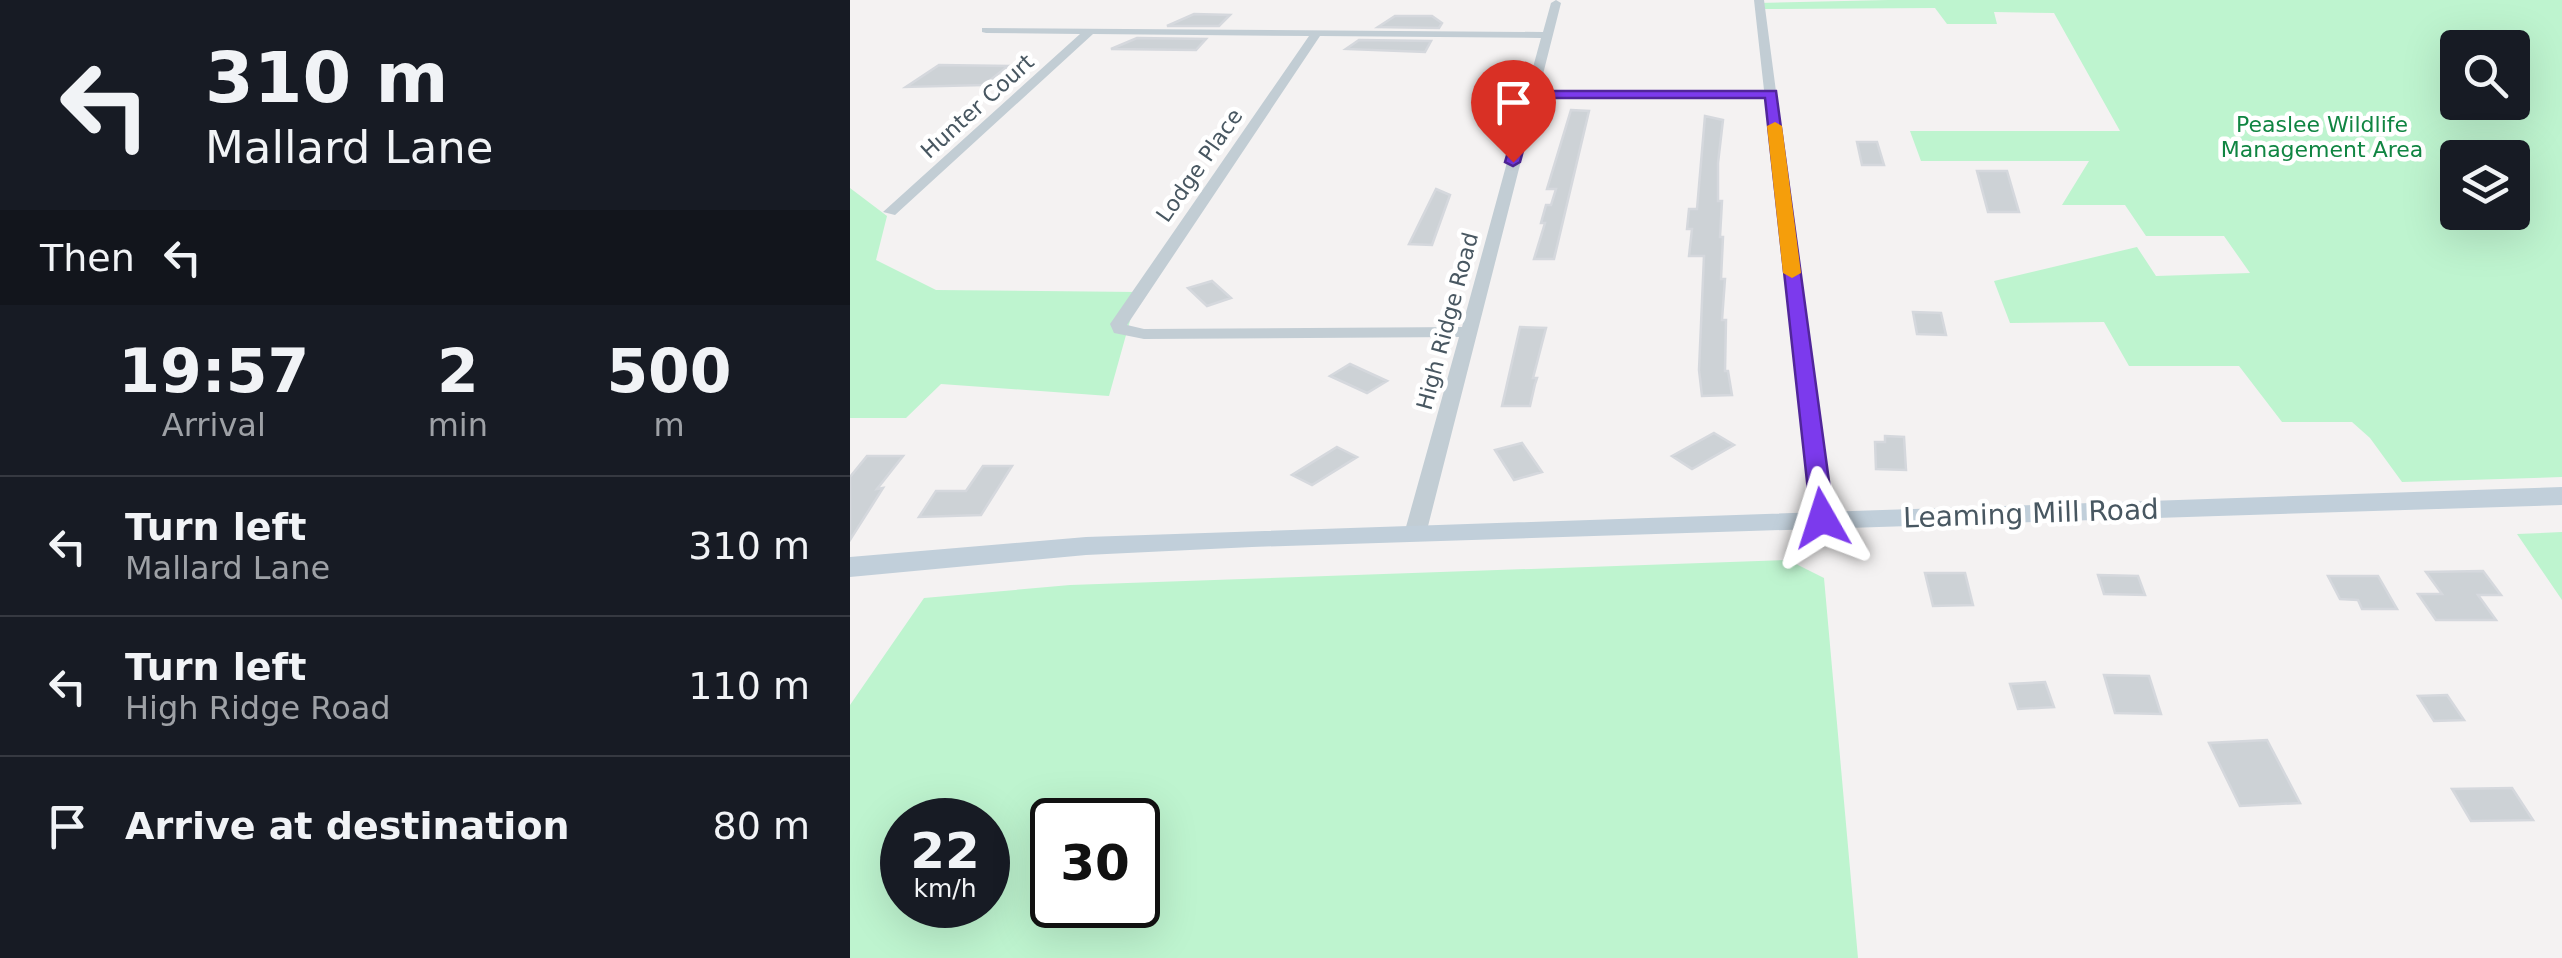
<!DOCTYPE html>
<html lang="en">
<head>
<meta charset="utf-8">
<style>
	:root { --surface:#171b24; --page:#20242c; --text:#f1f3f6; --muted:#9ea1a6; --line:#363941 }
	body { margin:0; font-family:"DejaVu Sans",sans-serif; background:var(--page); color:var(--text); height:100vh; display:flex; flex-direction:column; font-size:38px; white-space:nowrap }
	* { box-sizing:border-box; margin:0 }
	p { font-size:32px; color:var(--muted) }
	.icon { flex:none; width:55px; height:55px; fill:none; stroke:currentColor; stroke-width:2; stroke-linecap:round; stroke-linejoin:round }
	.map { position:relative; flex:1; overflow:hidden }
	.side { display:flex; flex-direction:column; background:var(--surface); width:850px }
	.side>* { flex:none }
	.guide { background:#171b24; color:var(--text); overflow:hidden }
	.tools { position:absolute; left:1590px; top:30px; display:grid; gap:20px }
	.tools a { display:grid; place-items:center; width:90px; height:90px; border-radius:10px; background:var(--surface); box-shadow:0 10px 40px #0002; font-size:50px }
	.speed { position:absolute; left:30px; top:798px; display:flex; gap:20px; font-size:50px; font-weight:700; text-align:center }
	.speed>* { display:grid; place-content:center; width:130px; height:130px; border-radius:50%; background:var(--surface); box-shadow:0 10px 40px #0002; line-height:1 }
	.speed small { font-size:25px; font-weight:400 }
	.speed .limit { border:5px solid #111; border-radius:15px; background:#fff; color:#111 }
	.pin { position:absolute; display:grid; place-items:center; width:85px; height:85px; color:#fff; margin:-102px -42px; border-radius:50% 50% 50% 0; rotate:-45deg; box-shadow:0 0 10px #0007 }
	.pin .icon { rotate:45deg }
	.me { position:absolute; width:110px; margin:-55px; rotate:354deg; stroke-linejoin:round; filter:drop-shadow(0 0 8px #0008) }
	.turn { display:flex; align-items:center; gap:35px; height:210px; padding:0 40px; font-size:45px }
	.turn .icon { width:130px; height:130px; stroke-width:2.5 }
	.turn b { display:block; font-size:70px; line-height:85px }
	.then { display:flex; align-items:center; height:95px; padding:0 40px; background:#0003; gap:20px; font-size:38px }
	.eta { display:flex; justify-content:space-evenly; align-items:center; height:170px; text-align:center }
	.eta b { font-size:60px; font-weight:800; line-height:70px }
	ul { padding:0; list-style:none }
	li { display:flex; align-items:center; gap:30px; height:140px; padding:0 40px; border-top:2px solid var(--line) }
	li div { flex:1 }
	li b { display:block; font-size:38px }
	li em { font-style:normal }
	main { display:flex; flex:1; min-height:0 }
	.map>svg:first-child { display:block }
</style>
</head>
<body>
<main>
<section class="side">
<div class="guide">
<div class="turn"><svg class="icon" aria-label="left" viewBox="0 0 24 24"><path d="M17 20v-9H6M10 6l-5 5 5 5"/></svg><div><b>310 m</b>Mallard Lane</div></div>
<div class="then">Then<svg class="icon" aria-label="left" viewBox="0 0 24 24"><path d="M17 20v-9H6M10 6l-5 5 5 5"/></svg></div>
</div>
<div class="eta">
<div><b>19:57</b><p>Arrival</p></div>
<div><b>2</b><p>min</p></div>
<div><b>500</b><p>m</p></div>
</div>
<ul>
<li><svg class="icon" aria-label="left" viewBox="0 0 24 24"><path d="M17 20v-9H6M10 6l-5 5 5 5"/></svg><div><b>Turn left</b><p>Mallard Lane</p></div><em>310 m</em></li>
<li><svg class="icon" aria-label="left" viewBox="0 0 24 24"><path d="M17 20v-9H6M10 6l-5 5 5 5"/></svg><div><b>Turn left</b><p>High Ridge Road</p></div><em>110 m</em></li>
<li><svg class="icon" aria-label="arrive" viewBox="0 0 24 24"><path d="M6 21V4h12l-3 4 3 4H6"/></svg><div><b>Arrive at destination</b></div><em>80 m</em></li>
</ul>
</section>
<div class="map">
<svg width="1712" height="958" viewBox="0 0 1712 958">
	<rect width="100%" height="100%" fill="#f4f2f2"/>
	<!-- green -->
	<path fill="#bef4cf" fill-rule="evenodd" d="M1038,0H1712V477L1552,482L1520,438L1502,422H1432L1389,366H1279L1254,322L1160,323L1144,281L1287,247L1306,276L1400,273L1374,236H1296L1275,205H1212L1239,161H1071L1060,131H1270L1204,13L1144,12L1147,24H1097L1085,8L908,9L907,3ZM1608,48H1662V102H1608ZM1608,158H1662V212H1608Z
		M0,188L37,216L26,260L86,290L288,292L259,396L91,384L56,418H0Z
		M1712,532V600L1667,534Z
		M938,560L974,578L1008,958H0V705L74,598L220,585ZM138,820V905H52V820ZM288,820V905H202V820Z"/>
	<!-- building -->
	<path fill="#cdd2d6" stroke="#d5d8dd" stroke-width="2.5" d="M344,14L380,15L369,26H317Z
		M545,16H582L592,23L589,28L528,27Z
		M287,38L356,39L346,50L261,49Z
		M509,40L581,41L575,52L496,49Z
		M89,65L158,66L134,85L56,87Z
		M721,110L739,111L704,259H684L695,223H691L696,205H701L706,189H697Z
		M855,116L873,120L868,163V201H872L870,237H873L871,279H875L872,320H876L875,371H878L882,395L852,396L849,370L854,256H839L842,229H837L839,209H847Z
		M1007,142H1027L1034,165H1012Z
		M1127,171H1157L1169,212H1138Z
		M586,189L600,195L582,245L559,244Z
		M362,281L381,298L357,306L338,288Z
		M1063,312L1091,313L1096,335L1067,334Z
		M670,327L696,328L683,378H687L685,384L680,406H652Z
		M500,364L537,381L517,393L480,376Z
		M864,433L884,445L842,469L822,456Z
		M1035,436L1054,437L1056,470L1026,469L1025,442H1035Z
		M672,443L692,472L664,480L645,450Z
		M487,447L507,457L462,485L442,475Z
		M17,456H53L27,489L33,488L0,540V477Z
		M133,466H162L131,515L69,517L86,491H116Z
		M1633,571L1651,595H1628L1646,620H1586L1568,594H1592L1576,572Z
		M1075,573H1115L1123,605L1083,606Z
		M1248,575L1288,576L1295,595L1254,594Z
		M1478,576H1528L1547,609H1512L1508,600L1490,599Z
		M1254,675L1299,676L1311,714L1265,713Z
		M1195,682L1204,707L1168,709L1160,684Z
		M1597,695L1614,720L1584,721L1568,696Z
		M1417,740L1450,803L1390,806L1359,743Z
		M1662,788L1683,820L1621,821L1602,789Z"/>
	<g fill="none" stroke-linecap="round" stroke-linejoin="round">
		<!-- street -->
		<path fill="#c2cdd4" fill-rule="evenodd" d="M706,0L711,3L689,90H914L904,0H914L982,519L979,524L972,526L962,519L915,98H687L576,534L565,541L554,534L609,337L294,339L264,333L260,324L459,36L243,34L45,215L33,212L230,34L136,33L132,32V28L693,32L701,3ZM470,36L691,38L612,327L294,329L277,325Z"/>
		<!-- secondary -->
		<path fill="#c1cfda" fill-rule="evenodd" d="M1712,487V505L402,547L236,555L0,577V557L236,537Z"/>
	</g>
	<!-- route -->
	<path fill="#7c3aed" stroke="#51269a" stroke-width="2.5" d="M676,91H926L984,518L981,524H964L961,518L915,98H687L670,162L663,166L655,162Z"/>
	<!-- slow -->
	<path fill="#f59e0b" d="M925,122L932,126L951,273L942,278L933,273L917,126Z"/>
	<g text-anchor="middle" stroke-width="9" stroke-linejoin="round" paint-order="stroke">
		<!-- far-street labels -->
		<g font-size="22" fill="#485761" stroke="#fff">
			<text transform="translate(127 106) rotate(-42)" y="8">Hunter Court</text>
			<text transform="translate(349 165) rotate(-55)" y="8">Lodge Place</text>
			<text transform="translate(597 321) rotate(-75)" y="8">High Ridge Road</text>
		</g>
		<!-- far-park labels -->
		<g font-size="22" fill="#108542" stroke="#fff">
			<text x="1472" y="132">Peaslee Wildlife<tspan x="1472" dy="25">Management Area</tspan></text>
		</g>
		<!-- street labels -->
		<g font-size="28" fill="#485761" stroke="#fff">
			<text transform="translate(1181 513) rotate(-2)" y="10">Leaming Mill Road</text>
		</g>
	</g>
</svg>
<div class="tools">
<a><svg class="icon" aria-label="search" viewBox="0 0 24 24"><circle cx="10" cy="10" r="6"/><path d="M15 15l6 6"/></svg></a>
<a><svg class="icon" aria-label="layers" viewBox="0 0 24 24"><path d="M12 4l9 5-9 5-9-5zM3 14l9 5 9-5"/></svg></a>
</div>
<div class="speed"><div>22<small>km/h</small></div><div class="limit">30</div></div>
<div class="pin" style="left:663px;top:162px;background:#d93025"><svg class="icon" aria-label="arrive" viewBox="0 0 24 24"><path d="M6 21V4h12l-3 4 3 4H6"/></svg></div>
<svg class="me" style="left:972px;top:518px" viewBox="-20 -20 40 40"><path d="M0-17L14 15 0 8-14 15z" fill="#7c3aed" stroke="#fff" stroke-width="4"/></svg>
</div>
</main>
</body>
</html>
